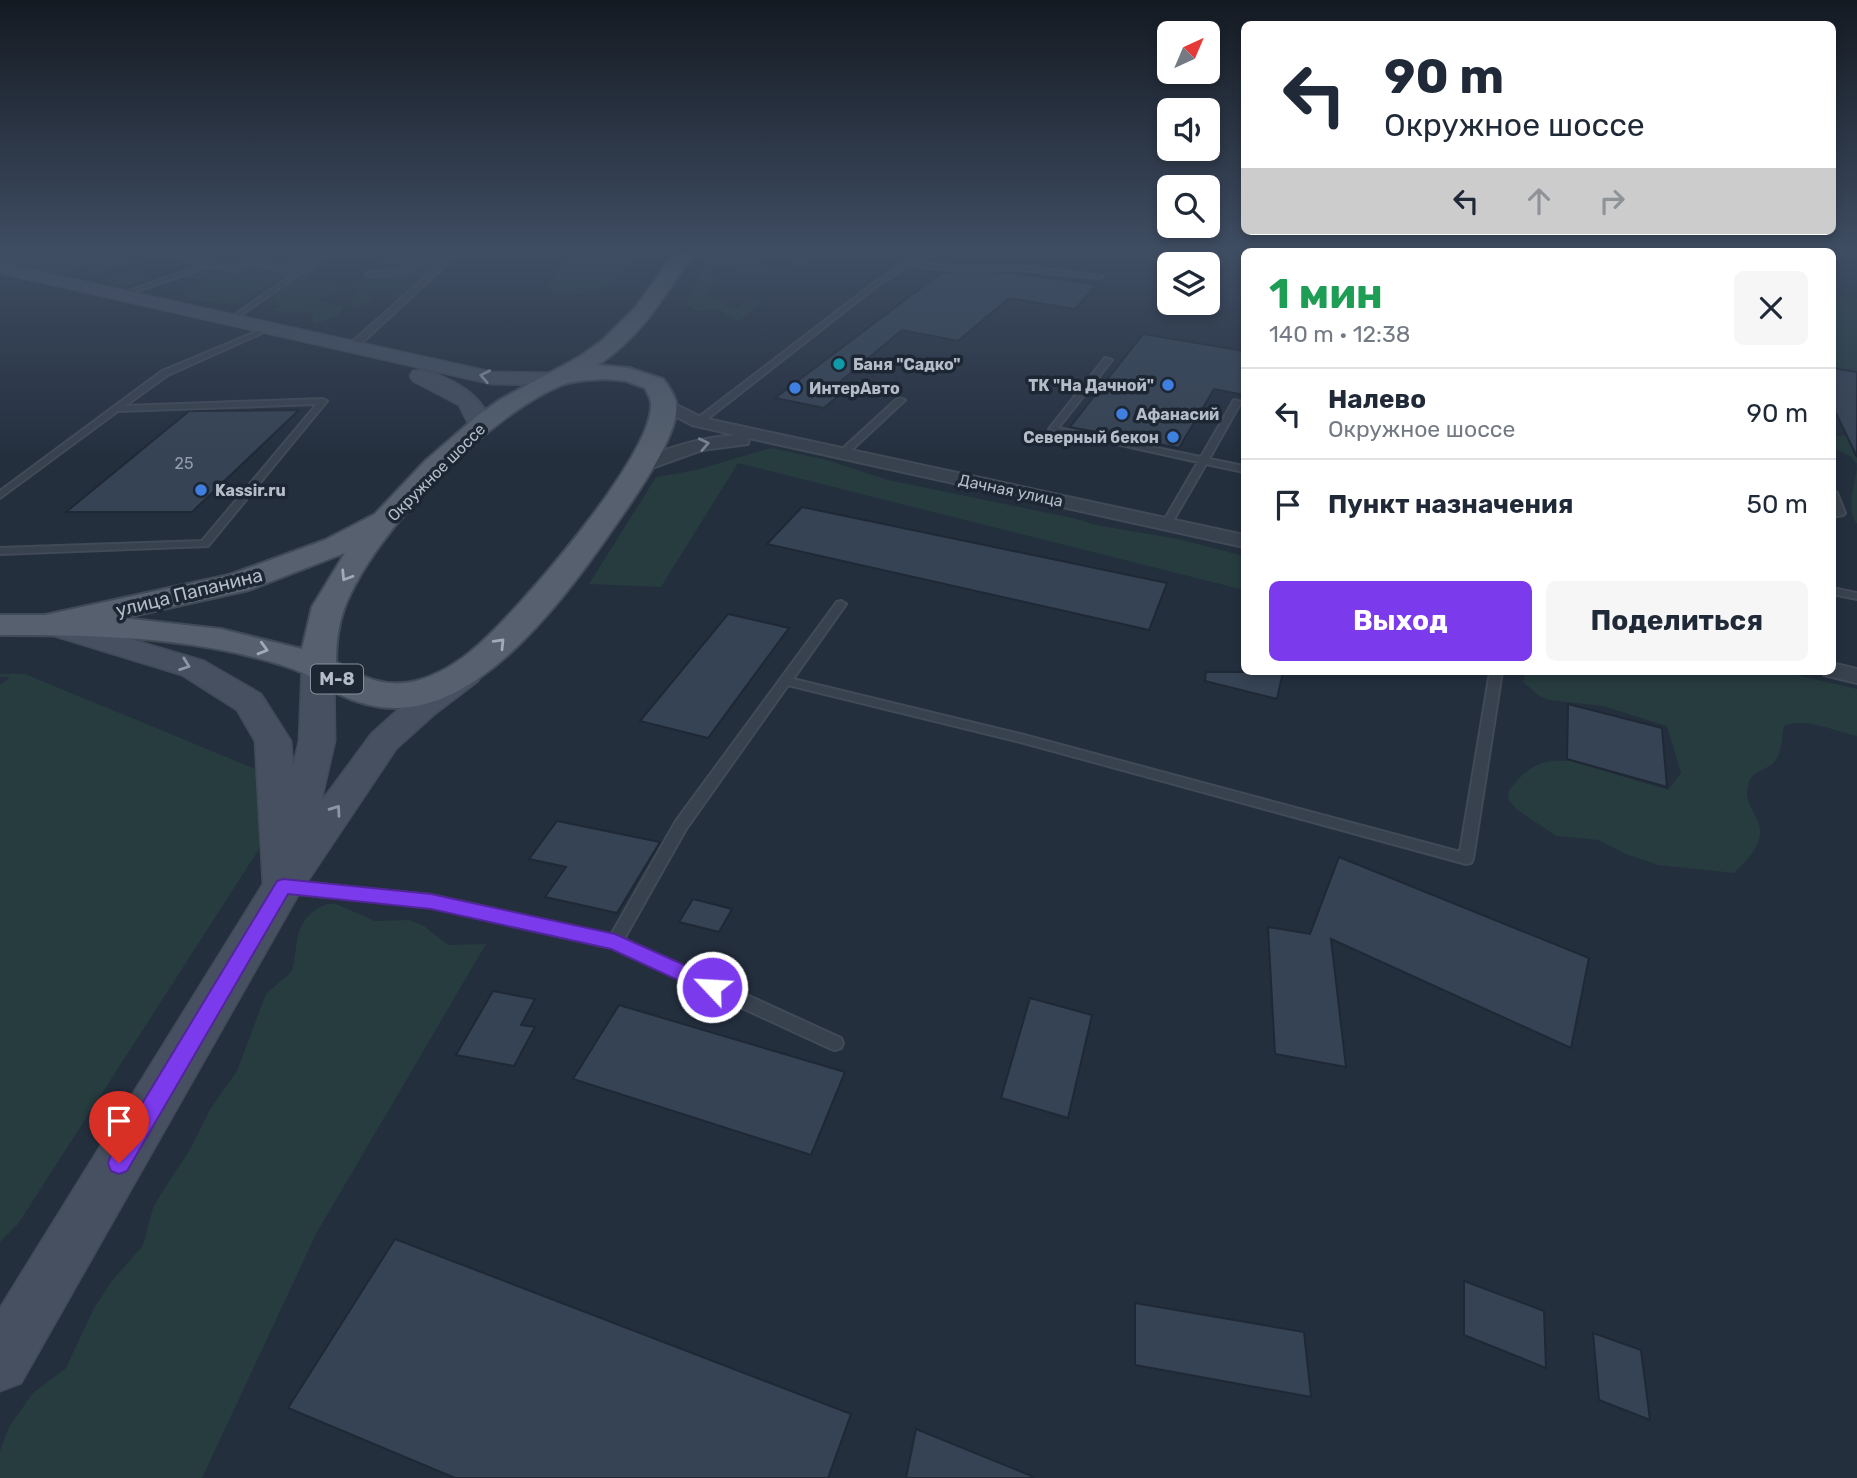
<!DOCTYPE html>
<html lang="ru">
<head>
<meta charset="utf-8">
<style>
	:root { --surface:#fff; --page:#f6f6f7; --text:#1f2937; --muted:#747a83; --line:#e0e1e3; --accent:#7c3aed }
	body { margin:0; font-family:Rubik,sans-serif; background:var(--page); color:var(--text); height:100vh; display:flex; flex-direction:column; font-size:26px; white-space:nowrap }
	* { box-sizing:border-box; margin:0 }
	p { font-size:23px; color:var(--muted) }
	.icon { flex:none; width:38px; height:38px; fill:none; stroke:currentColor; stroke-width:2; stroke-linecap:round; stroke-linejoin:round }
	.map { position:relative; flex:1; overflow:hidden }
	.sheet { position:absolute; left:1241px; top:248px; width:595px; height:427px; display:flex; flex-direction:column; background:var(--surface); border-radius:10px; box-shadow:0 4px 10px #0003 }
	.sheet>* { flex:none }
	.hud { position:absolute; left:1241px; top:21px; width:595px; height:214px; border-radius:10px; box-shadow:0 4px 10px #0003; background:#fff; color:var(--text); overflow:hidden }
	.needle { width:46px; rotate:44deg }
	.fabs { position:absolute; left:1157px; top:21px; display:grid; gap:14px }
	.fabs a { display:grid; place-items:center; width:63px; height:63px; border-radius:10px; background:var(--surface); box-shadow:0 4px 10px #0003; font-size:35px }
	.pin { position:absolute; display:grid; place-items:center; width:60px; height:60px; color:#fff; margin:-72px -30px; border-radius:50% 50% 50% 0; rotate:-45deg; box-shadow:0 0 7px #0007 }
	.pin .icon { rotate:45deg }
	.me { position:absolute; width:77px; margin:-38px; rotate:295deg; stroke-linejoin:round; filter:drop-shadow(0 0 5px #0008) }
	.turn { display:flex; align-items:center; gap:24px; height:147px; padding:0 28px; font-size:32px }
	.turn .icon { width:91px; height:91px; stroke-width:2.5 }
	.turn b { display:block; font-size:49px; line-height:60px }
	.lanes { display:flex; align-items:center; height:66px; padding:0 28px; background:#0003; justify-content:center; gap:35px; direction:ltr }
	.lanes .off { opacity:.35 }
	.round { display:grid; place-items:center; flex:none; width:74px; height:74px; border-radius:10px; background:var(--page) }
	.headline { display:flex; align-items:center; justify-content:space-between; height:119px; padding:0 28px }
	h1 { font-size:42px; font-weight:700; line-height:52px; color:#1e9e55 }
	.button { display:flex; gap:14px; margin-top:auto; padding:14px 28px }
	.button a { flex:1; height:80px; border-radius:10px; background:var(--accent); color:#fff; font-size:28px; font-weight:700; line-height:80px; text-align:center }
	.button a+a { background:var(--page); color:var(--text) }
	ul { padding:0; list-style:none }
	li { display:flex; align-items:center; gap:21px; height:91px; padding:0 28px; border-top:2px solid var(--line) }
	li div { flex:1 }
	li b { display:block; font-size:26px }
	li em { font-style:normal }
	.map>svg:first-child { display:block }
</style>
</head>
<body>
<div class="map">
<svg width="1857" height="1478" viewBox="0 0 1857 1478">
	<rect width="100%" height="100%" fill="#242f3e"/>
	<!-- green -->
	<path fill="#263c3f" d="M29,250H68L146,263L89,275L85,274L87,270L85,269L51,274L6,262Z
		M285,250H345L306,277L310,281L349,284L384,272L380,253L389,250H455L402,298L391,299L389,297L395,290L392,288L368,295L372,302L356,307L350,301L356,291L354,289L322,298L319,301L342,306L339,315L315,324L312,320L313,313L309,312L271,311L281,305L272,299C280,287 295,283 305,274L301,271L286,275L240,304L195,301L183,295L186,287L206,279L183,278L185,274L197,271L215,272L246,265L271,269L293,259L278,255Z
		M608,250H640C607,290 608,294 554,295L548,286L568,257Z
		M710,250H845L807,260V265C790,266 776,249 760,263L768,268L788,271L768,275L743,273L738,271L739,265H724L714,270L711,275L722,278L711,286L705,294L733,309L750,300H760L758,306L739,321L717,309L699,311L687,306L688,299Z
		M126,270L140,271L145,276V280L122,287L101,282L105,277Z
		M1841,297L1857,298V372L1832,368V298Z
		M1849,435L1857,437V524C1844,507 1857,481 1857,464L1850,456L1832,447V437Z
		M771,448L827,460L888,480L1073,518L1096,525L1178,539L1244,556V590L738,463L661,587L589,584L656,477L696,470Z
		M1526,672H1783L1857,689V736C1836,732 1804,716 1784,726C1781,739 1783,752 1774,762C1767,770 1753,771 1749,782C1737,818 1790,821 1734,873L1658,865L1626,854L1598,840L1556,836L1516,809L1509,800L1508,792C1526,768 1539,758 1571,761L1668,790L1681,773L1667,726L1603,706L1549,700L1538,695L1523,682Z
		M0,674H25L299,787L18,1224L0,1242V685L10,677H0Z
		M327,904H336L375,921L409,920L424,926L448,945L486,944L316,1234L202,1478H0V1451L9,1427L33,1393L66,1368L94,1308L112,1281L143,1245L153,1208L161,1194L191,1148L211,1108L237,1071L266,994L292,971C300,940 291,920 327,904Z"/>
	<!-- building -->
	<path fill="#364354" stroke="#1f2835" stroke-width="2" d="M942,272L1015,273L1097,285L1075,309L1009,298L958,341L902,330L835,386L848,388L824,408L775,398Z
		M1143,334L1244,351V395L1214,389L1179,448L1070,427Z
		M1832,368L1857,372V457L1832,405Z
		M299,410L192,512H66L189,411Z
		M802,507L1167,583L1149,630L767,544Z
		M728,614L789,628L708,738L640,721Z
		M1206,672H1283L1277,699L1205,681Z
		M1568,704L1662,728L1667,787L1567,759Z
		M557,821L660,842L617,913L545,897L566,867L529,859Z
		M1339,857L1589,958L1571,1048L1331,939L1346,1067L1275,1054L1268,927L1310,934Z
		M693,899L732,909L719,932L679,922Z
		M493,991L535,999L521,1025L535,1027L514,1066L456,1055Z
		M1030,998L1092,1015L1068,1118L1001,1098Z
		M619,1005L845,1072L811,1155L573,1079Z
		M395,1239L851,1414L828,1478H455L288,1408Z
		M1464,1281L1544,1311L1546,1368L1464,1335Z
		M1135,1303L1304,1332L1311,1397L1135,1365Z
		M1593,1333L1641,1350L1650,1420L1599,1400Z
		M916,1429L1034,1477V1478H906Z"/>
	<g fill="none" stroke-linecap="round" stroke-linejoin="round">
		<!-- lane casing -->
		<g stroke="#414a57" stroke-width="4">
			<path id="lane" d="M5,250H14L0,255V251Z
				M276,250H285L256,262L300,269L328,250H335L232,321L230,320V318L296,272L250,265L234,271L210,266L123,296L118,295L202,265L175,259V257L233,267Z
				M427,250H433L406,274L369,276L366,274L369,272L402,271Z
				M456,250H462L356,348H350V344Z
				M925,250H932L915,262L956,267L1018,266L1103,276L1100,278L1018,270L956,271L910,265L878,285L701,424H695V420L874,283Z
				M268,327L273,328L168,375L125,406L323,399L327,401L208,546L0,554V548L202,541L317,404L118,411L0,498V491L162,371Z
				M1105,358L1112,360L1058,428L1201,457L1234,400L1241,402L1209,459L1244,466V472L1206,464L1170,526L1167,527L1162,524L1198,462L1049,429Z
				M898,398L905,400L845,456H839V452Z
				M1832,490L1837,493L1845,513L1843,515L1832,517V511H1835L1832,505Z
				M1832,588L1857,593V599L1832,594Z
				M841,601L846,604L793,679L1024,735L1460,852L1490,672H1502L1473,859L1471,863L1466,864L1024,743L788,685L686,829L624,939L841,1038L843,1043L841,1048L835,1050L829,1048L612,948L431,907L288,893L283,891L281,887L283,883L288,881L431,895L611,935L676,821L837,602Z"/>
		</g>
		<!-- street casing -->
		<g stroke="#414a57" stroke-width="4">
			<path id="street" d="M664,399L703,418L1244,535V547L749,438L748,444L702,450L646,470H634L631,466L634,462C667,448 701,437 736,435L692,425L658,407L656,404L658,401Z
				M1832,663L1857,669V683L1824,675L1822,672H1832Z"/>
		</g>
		<!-- secondary casing -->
		<g stroke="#414a57" stroke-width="3">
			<path id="secondary" d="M0,263L492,372L553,373L561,374L564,379L561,384L553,385L492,384L0,273Z
				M421,370C451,377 484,394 492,426L488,431H472L459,405L413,381L410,376L413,371Z
				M49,615L204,661L261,694L291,741L293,767L299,741L302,666L307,659L318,656L329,659L334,666L335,741L321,802L372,733L412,697L454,667L466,664L478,667L482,674L478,681L436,713L396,749L297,897L21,1383L0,1391V1308L263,884L255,741L237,710L182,675L38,631L34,624L38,617Z"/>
		</g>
		<!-- primary casing -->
		<g stroke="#414a57" stroke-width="4">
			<path id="primary" d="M677,250H695C667,293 641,337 598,365L629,368L663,379C668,385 674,395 676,402C681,429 643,485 628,507C578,580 483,722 380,707C361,704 342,697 326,687C318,683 311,676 303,673C287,666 269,661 253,657C171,636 84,635 0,635V615H45L229,575L325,540L375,514L425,461L477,416L501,399L579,357L603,340L635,308ZM605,379L626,381L645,388C647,393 651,398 651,403C656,453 516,613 476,647C459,662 438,675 416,681C385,688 362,678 336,662C336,644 338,626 344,609C373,532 487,416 562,385C575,380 591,380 605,379ZM345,553L312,607L302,649L221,629L123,618L249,590Z"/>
		</g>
		<!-- lane -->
		<use href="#lane" fill="#38414e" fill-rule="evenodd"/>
		<!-- street -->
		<use href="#street" fill="#38414e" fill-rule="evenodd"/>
		<!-- secondary -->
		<use href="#secondary" fill="#465061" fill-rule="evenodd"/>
		<!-- primary -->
		<use href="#primary" fill="#56606e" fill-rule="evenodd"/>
	</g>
	<!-- one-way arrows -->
	<defs><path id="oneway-chevron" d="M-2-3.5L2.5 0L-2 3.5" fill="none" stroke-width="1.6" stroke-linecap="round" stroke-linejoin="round" transform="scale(1.75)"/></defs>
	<g stroke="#8e96a5">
		<use href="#oneway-chevron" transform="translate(485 376) rotate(-169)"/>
		<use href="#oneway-chevron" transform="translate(185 665) rotate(20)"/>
		<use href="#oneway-chevron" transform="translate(336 810) rotate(-55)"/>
	</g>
	<use stroke="#7c8592" href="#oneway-chevron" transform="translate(704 444) rotate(-12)"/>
	<g stroke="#a1aab7">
		<use href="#oneway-chevron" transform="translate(346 576) rotate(122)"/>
		<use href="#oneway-chevron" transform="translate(500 643) rotate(-46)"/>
		<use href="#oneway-chevron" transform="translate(263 649) rotate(16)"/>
	</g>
	<!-- sky -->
	<linearGradient id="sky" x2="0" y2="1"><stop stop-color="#141a22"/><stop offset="0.55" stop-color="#3f4d63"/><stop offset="1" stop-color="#3f4d63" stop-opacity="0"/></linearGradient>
	<rect width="1857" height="457" fill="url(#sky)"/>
	<!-- route -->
	<path fill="#7c3aed" stroke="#51269a" stroke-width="2" d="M283,879L431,894L615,934L720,981L722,987L720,993L712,996L611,949L431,909L288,894L127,1171L119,1174L111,1171L108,1163L111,1155L277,881Z"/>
	<!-- markers -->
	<circle fill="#0f9aa8" stroke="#1d2633" stroke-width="2.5" cx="839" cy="364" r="7"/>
	<g fill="#3f7fe0" stroke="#1d2633" stroke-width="2.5">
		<circle cx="1168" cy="385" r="7"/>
		<circle cx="795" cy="388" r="7"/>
		<circle cx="1122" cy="414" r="7"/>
		<circle cx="1173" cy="437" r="7"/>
		<circle cx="201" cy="490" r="7"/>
	</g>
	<g text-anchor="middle" stroke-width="7" stroke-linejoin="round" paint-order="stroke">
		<!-- far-poi labels -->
		<g font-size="16" font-weight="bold" fill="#b4bcc9" stroke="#1d2633" text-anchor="start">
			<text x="853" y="370">Баня "Садко"</text>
			<text x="1154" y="391" text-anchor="end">ТК "На Дачной"</text>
			<text x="809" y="394">ИнтерАвто</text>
			<text x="1136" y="420">Афанасий</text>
			<text x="1159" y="443" text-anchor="end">Северный бекон</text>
			<text x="215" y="496">Kassir.ru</text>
		</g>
		<!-- number labels -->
		<g font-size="16" fill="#929caa">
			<text x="184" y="469">25</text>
		</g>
		<!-- far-street labels -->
		<g font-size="16" fill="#b4bcc9" stroke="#1d2633">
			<text transform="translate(436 472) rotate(-45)" y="6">Окружное шоссе</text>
			<text transform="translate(1011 490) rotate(12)" y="6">Дачная улица</text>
		</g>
		<!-- shield labels -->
		<rect fill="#1d2633" stroke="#878f9c" stroke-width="2" x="311" y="664.5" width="52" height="29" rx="5"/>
		<g font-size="18" font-weight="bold" fill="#b4bcc9">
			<text x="337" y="685">М-8</text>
		</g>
		<!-- street labels -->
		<g font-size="19" fill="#b4bcc9" stroke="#1d2633">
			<text transform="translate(189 592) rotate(-14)" y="7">улица Папанина</text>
		</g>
	</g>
</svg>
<div class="fabs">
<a><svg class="needle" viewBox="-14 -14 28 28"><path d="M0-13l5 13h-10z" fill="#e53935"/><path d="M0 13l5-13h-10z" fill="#747a83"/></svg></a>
<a><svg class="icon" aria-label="sound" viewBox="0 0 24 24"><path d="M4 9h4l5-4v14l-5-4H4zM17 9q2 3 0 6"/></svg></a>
<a><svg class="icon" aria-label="search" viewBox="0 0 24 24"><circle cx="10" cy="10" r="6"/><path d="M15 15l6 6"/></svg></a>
<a><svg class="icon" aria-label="layers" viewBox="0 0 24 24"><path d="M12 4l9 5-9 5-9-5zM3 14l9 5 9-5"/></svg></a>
</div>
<div class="pin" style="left:119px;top:1163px;background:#d93025"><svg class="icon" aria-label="arrive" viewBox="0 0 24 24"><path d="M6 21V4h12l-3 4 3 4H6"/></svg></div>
<svg class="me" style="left:712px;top:987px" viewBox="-20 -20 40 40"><circle r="17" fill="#7c3aed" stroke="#fff" stroke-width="3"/><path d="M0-11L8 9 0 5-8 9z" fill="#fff"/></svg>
<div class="hud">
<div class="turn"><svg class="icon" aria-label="left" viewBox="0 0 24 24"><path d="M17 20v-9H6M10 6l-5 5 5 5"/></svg><div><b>90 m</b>Окружное шоссе</div></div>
<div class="lanes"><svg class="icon" aria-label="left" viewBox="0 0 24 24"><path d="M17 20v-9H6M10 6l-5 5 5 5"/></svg><svg class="icon off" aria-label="ahead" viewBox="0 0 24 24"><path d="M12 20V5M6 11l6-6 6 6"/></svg><svg class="icon off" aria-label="right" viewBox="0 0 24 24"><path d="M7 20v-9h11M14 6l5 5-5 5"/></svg></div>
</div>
<section class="sheet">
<div class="headline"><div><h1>1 мин</h1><p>140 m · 12:38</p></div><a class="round"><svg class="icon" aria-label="close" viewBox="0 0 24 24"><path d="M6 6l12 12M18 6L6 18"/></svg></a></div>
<ul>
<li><svg class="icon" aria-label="left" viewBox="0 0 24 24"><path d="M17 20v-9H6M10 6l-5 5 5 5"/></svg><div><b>Налево</b><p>Окружное шоссе</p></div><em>90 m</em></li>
<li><svg class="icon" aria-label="arrive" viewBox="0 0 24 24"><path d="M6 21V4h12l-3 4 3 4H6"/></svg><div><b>Пункт назначения</b></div><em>50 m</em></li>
</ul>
<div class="button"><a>Выход</a><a>Поделиться</a></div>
</section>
</div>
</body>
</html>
